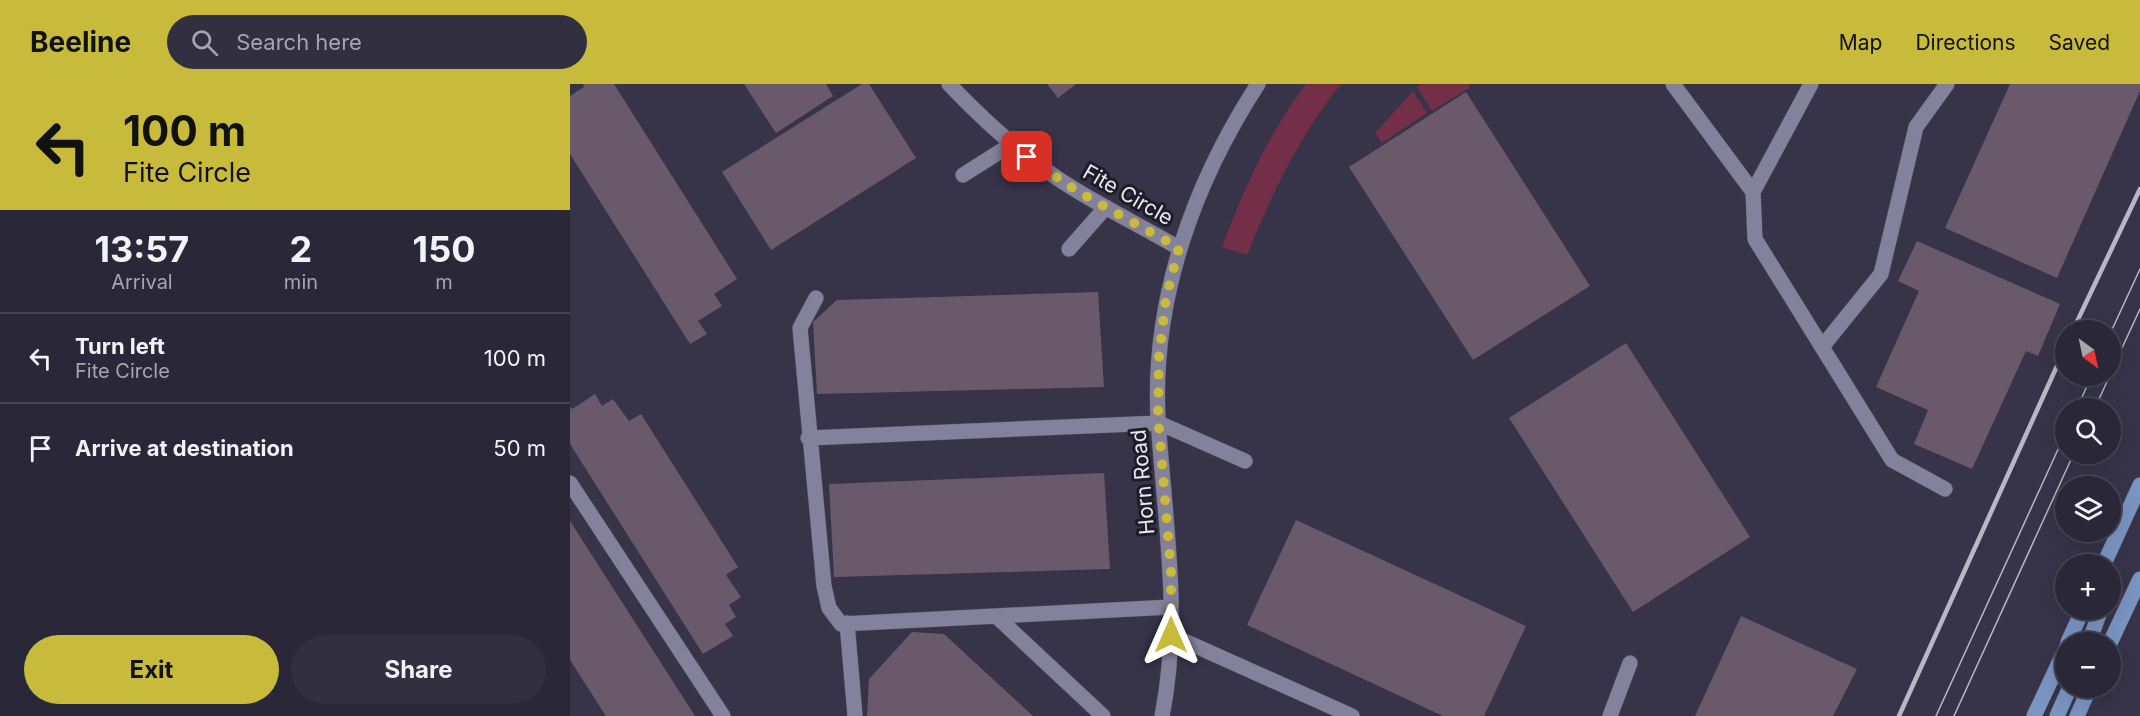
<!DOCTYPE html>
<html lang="en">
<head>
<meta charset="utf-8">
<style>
	:root { --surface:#292738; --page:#312f40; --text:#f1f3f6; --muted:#a5a5ae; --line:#454453; --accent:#c8bb3b }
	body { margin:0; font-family:Inter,sans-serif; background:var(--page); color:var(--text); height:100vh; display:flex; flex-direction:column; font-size:22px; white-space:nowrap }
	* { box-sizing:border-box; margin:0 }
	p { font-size:20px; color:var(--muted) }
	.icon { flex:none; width:33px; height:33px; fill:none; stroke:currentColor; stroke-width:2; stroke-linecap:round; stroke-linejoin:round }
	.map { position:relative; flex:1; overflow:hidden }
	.details { display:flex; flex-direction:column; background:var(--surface); width:570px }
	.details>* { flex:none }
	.top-card { background:#c8bb3b; color:#111; overflow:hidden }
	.needle { width:39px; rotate:147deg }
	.fabs { position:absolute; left:1485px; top:236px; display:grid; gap:12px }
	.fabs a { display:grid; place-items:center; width:66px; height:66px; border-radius:50%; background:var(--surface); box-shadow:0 6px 24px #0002,0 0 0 2px var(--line); font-size:30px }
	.pin { position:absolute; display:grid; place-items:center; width:51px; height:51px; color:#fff; margin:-26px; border-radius:12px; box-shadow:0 3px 9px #0006 }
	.me { position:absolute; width:66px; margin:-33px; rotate:0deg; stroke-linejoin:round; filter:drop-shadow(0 0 4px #0008) }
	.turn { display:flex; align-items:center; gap:21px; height:126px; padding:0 24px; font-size:27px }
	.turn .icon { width:78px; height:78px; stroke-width:2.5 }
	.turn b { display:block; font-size:42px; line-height:51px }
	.eta { display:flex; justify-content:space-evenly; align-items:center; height:102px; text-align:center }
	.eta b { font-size:36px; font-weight:700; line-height:42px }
	.action { display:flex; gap:12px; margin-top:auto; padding:12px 24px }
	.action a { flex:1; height:69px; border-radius:36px; background:var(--accent); color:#111; font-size:24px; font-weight:700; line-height:69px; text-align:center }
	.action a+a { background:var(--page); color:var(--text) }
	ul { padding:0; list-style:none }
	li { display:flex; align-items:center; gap:18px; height:90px; padding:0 24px; border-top:2px solid var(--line) }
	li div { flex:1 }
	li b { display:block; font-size:22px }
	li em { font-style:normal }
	header { display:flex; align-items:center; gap:36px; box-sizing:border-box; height:84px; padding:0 30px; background:var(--accent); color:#111 }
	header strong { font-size:28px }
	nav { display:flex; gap:33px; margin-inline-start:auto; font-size:21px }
	.search { width:420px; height:54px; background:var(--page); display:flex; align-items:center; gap:15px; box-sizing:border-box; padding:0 21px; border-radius:33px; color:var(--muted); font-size:22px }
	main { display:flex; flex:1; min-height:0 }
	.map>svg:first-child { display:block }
</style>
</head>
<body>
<header>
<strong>Beeline</strong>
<div class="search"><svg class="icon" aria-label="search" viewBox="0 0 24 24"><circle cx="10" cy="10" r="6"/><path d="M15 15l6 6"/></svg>Search here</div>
<nav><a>Map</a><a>Directions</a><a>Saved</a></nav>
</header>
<main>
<section class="details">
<div class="top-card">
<div class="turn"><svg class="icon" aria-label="left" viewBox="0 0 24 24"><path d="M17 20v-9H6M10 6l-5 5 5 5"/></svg><div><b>100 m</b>Fite Circle</div></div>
</div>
<div class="eta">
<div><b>13:57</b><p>Arrival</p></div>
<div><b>2</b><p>min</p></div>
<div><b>150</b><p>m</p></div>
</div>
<ul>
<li><svg class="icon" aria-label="left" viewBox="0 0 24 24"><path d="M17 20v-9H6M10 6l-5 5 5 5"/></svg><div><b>Turn left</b><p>Fite Circle</p></div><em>100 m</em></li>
<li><svg class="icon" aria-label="arrive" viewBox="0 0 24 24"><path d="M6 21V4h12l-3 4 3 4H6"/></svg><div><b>Arrive at destination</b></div><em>50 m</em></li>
</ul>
<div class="action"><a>Exit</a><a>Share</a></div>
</section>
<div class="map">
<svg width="1570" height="632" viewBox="0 0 1570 632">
	<rect width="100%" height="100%" fill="#37344a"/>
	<!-- green -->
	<path fill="#732e48" d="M736,0H771C729,52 702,110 677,171L652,163C674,104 698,50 736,0Z
		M851,0H900L899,4L862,27L847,3Z
		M843,7L857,29L812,59L805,49Z"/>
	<!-- building -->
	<path fill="#6a586b" d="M13,0H44L167,195L144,210L152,222L128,237L137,250L120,260L0,70V12L14,3Z
		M174,0H256L263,12L206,49Z
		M292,0H299L346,74L201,166L152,88Z
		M477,0H506L488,14Z
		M1440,0H1570V7L1487,194L1375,144Z
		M896,8L1020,202L903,276L779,83Z
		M1347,157L1490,220L1468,272L1456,267L1402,385L1344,360L1358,326L1306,303L1349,207L1328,197Z
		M528,208L534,303L247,310L243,238L267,216Z
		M1056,259L1180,453L1063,528L939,334Z
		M25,310L32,322L43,315L59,337L71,330L168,483L156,491L171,513L159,521L166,533L155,540L163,552L133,570L0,360V322L2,325Z
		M534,389L540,485L264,493L259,400Z
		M726,436L956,542L914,632H873L677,541Z
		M0,437L125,632H36L0,576Z
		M1171,532L1287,585L1263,632H1125Z
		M342,548L374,550L463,632H297L299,595Z"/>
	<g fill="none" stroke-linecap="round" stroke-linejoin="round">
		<!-- minor casing -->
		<g stroke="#535062" stroke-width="16">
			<path id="minor" d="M379,0C418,41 460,79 509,108C541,127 576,145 609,164
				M1103,0L1183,108L1185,155L1322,376L1375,405
				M393,91L442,60
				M1183,108L1241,0
				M499,165L536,123
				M246,214L230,244L254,502L259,524L271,540L601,523
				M1252,263L1311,190L1346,43L1377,0
				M238,354L589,339L675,377
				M0,399L153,632
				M426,532L533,632
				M277,539L285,632
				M601,551L782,632
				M592,632C612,533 594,433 588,334C582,214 624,99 688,0
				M1040,632L1060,579"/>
		</g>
		<!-- major casing -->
		<g stroke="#535062" stroke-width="16">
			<path id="major" d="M1534,480L1570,401
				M1498,558L1513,525
				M1519,558L1531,525
				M1540,559L1570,495
				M1464,632L1496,564
				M1487,632L1500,603
				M1507,632L1520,603"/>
		</g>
		<!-- minor -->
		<use href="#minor" stroke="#84819a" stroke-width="15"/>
		<!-- major -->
		<use href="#major" stroke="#7a95c2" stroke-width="15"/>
		<!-- tram -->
		<path stroke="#b9b7c7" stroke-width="1.5" d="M1540,250L1570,185
			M1540,290L1570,225
			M1507,324L1522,291
			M1525,324L1540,291
			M1366,632L1496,348
			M1384,632L1504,369"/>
		<!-- rail -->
		<path stroke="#b9b7c7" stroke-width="4.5" d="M1503,246L1570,105
			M1329,632L1496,262"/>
	</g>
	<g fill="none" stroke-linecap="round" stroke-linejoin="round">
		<!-- route -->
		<path stroke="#c8bb3b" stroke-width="10" stroke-dasharray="0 18" d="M457,73L507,107L609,164L596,214L589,273L588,332L601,486V551"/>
	</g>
	<g text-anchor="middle" stroke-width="6" stroke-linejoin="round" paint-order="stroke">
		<!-- street labels -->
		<g font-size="21" fill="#e8e7f5" stroke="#1e1d27">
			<text transform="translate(558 111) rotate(30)" y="7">Fite Circle</text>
			<text transform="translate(573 398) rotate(-95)" y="7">Horn Road</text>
		</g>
	</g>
</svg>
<div class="fabs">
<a><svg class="needle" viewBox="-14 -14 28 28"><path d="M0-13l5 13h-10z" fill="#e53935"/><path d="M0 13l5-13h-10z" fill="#a5a5ae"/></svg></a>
<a><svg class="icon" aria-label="search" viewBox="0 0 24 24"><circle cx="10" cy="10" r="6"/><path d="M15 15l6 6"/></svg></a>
<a><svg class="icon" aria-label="layers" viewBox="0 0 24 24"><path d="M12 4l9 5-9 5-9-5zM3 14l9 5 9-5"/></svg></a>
<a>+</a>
<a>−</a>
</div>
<div class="pin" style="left:457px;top:73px;background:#d93025"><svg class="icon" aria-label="arrive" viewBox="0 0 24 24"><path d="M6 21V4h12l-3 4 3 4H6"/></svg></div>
<svg class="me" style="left:601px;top:551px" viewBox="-20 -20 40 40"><path d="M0-17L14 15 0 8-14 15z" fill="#c8bb3b" stroke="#fff" stroke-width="4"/></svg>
</div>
</main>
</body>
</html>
